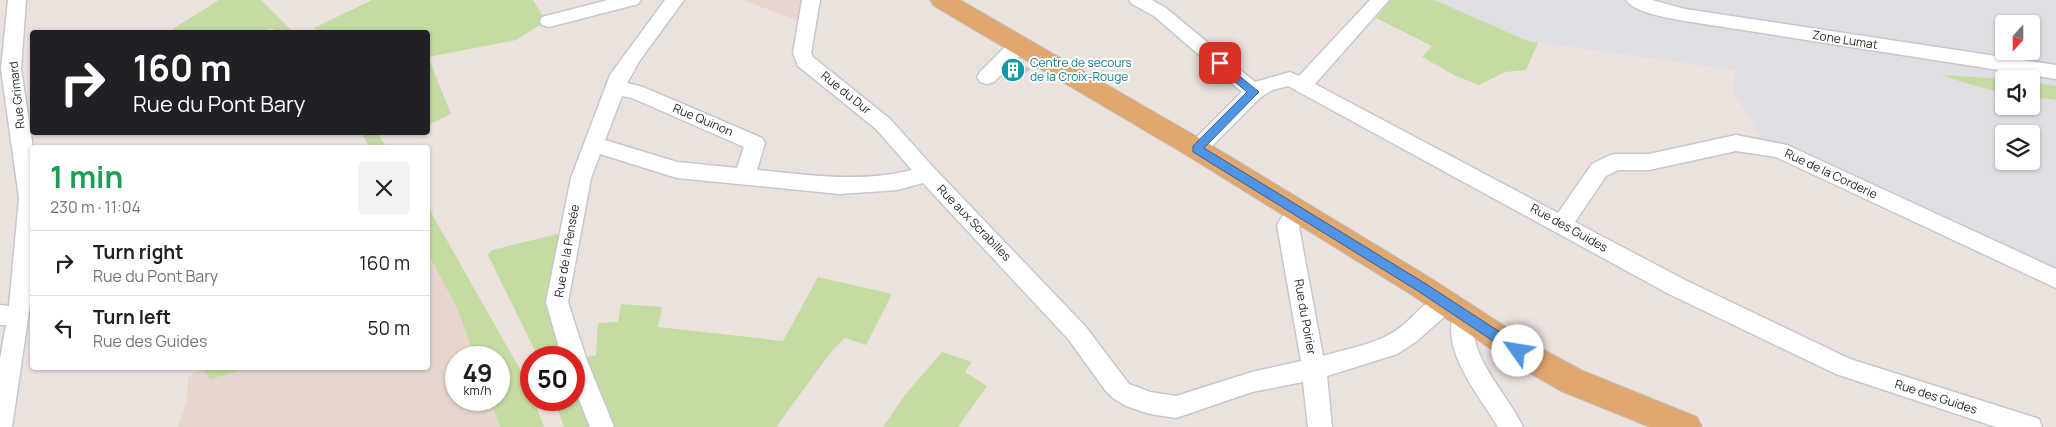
<!DOCTYPE html>
<html lang="en">
<head>
<meta charset="utf-8">
<style>
	:root { --surface:#fff; --page:#f2f2f2; --text:#202124; --muted:#757577; --line:#e0e0e0 }
	body { margin:0; font-family:Manrope,sans-serif; background:var(--page); color:var(--text); height:100vh; display:flex; flex-direction:column; font-size:19px; white-space:nowrap }
	* { box-sizing:border-box; margin:0 }
	p { font-size:16px; color:var(--muted) }
	.icon { flex:none; width:28px; height:28px; fill:none; stroke:currentColor; stroke-width:2; stroke-linecap:round; stroke-linejoin:round }
	.map { position:relative; flex:1; overflow:hidden }
	.drawer { position:absolute; left:30px; top:145px; width:400px; height:225px; display:flex; flex-direction:column; background:var(--surface); border-radius:5px; box-shadow:0 1px 4px #0004 }
	.drawer>* { flex:none }
	.guide { position:absolute; left:30px; top:30px; width:400px; height:105px; border-radius:5px; box-shadow:0 1px 4px #0004; background:#202124; color:#fff; overflow:hidden }
	.needle { width:32px; rotate:201deg }
	.tools { position:absolute; left:1995px; top:15px; display:grid; gap:10px }
	.tools a { display:grid; place-items:center; width:45px; height:45px; border-radius:5px; background:var(--surface); box-shadow:0 1px 4px #0004; font-size:25px }
	.speed { position:absolute; left:445px; top:346px; display:flex; gap:10px; font-size:25px; font-weight:700; text-align:center }
	.speed>* { display:grid; place-content:center; width:65px; height:65px; border-radius:50%; background:var(--surface); box-shadow:0 1px 4px #0004; line-height:1 }
	.speed small { font-size:12px; font-weight:400 }
	.speed .limit { border:8px solid #d22; background:#fff; color:#111 }
	.pin { position:absolute; display:grid; place-items:center; width:42px; height:42px; color:#fff; margin:-21px; border-radius:10px; box-shadow:0 2px 8px #0006 }
	.me { position:absolute; width:55px; margin:-28px; rotate:302deg; stroke-linejoin:round; filter:drop-shadow(0 0 4px #0008) }
	.turn { display:flex; align-items:center; gap:18px; height:105px; padding:0 20px; font-size:22px }
	.turn .icon { width:65px; height:65px; stroke-width:2.5 }
	.turn b { display:block; font-size:35px; line-height:42px }
	.round { display:grid; place-items:center; flex:none; width:52px; height:52px; border-radius:5px; background:var(--page) }
	.head { display:flex; align-items:center; justify-content:space-between; height:85px; padding:0 20px }
	h1 { font-size:30px; font-weight:700; line-height:38px; color:#1e9e55 }
	ul { padding:0; list-style:none }
	li { display:flex; align-items:center; gap:15px; height:65px; padding:0 20px; border-top:1px solid var(--line) }
	li div { flex:1 }
	li b { display:block; font-size:19px }
	li em { font-style:normal }
	.map>svg:first-child { display:block }
</style>
</head>
<body>
<div class="map">
<svg width="2056" height="427" viewBox="0 0 2056 427">
	<rect width="100%" height="100%" fill="#ebe2de"/>
	<!-- industrial -->
	<path fill="#dedee4" fill-rule="evenodd" d="M1433,0H2056V87L2031,82V79L1944,76L2004,94V106H2031V97L2056,100V269L1931,211L1764,143L1733,91L1736,70L1528,41ZM2004,24H2031V51H2004ZM2004,134H2031V161H2004Z"/>
	<!-- education -->
	<path fill="#e6d6cd" d="M743,0H804L802,15L796,20Z
		M428,254L457,308L475,357L456,358V400H490L500,427H178L187,401L188,378L201,368H428Z"/>
	<!-- green -->
	<path fill="#c4dba1" d="M219,0H261L293,32H277L272,28C260,34 248,29 237,32H168Z
		M372,0H533L546,21L516,40L428,57V32H319L314,28Z
		M1391,0H1434L1528,41L1538,43L1526,70L1505,72L1479,85L1456,76L1422,57L1432,46L1376,18Z
		M428,57L451,114L428,125Z
		M1942,75L2004,79V94C1983,87 1962,83 1942,75Z
		M2031,82L2056,86V100L2031,97Z
		M362,133H377L387,147H369Z
		M428,207L526,380L531,400H534L544,427H500L490,400H499V358L475,357L457,308L428,254Z
		M562,233L570,357H538L488,255L492,250Z
		M818,277L892,294L866,345L845,338L831,352L776,427H564L554,400H574V368L594,422L575,360L596,355L598,323L618,322L621,304L662,307L658,327L783,341Z
		M942,352L972,362L965,372L987,386L958,427H883L905,395Z
		M202,368H249L210,379Z"/>
	<!-- building -->
	<path fill="#c6bfbd" d="M1017,62L1030,69L1016,82L1003,75Z"/>
	<g fill="none" stroke-linecap="round" stroke-linejoin="round">
		<!-- minor casing -->
		<g stroke="#c3c8cf" stroke-width="3">
			<path id="minor" d="M8,0H26L21,69L33,148L32,292L12,427H0V359L6,325H0V305L9,306L19,198L1,69Z
				M608,0H641L638,4L549,27L542,25L540,21L542,17Z
				M665,0H684L640,60L627,83L643,87L762,138L765,143L757,170C808,175 861,183 912,170L876,129L798,66L793,53L802,0H820L811,53L813,57L890,119L934,168L1085,326L1129,384L1150,392L1176,396L1252,372L1301,361L1277,225C1284,213 1293,201 1308,206L1311,212L1299,227L1323,356C1350,348 1380,344 1402,326C1416,315 1433,290 1452,296L1455,303L1452,310L1417,341L1397,354L1327,376L1332,427H1308L1303,382L1252,392L1176,418L1150,414L1126,406L1113,398L1105,390L1069,340L923,183L897,190L840,194L677,178L600,154L591,178L568,302L586,358L614,427H590L574,387V358H562L546,302L571,178L610,75ZM622,96L632,98L744,147L737,168L677,162L605,140Z
				M1129,0H1152L1166,8L1255,82L1290,72L1299,76L1370,0H1389L1315,84L1558,213L1592,164L1608,156L1615,154H1649L1736,135L1787,145L2056,269V288L1776,157L1736,151L1649,170H1618L1606,176L1575,222L1685,280L1850,359L2030,416L2039,419L2042,427H1996L1836,374L1669,294L1288,86L1272,90L1261,97L1204,154L1197,157L1190,154L1187,149L1190,144L1242,92L1154,16L1132,4Z
				M1626,0H1652L1685,9L2056,65V79L1685,21C1670,18 1634,13 1626,0Z
				M1019,38L1026,40L1028,45L1026,50L994,82L987,84L980,82L977,77L980,72L1012,40Z
				M1464,306L1472,309L1475,316C1465,354 1508,394 1523,427H1498C1479,395 1437,347 1456,309Z"/>
		</g>
		<!-- major casing -->
		<g stroke="#c3c3c3" stroke-width="2">
			<path id="major" d="M930,0H960L1206,142L1432,279L1529,342L1583,371L1697,417L1702,427H1650L1561,391L1507,360L1412,295L1188,156L934,6Z"/>
		</g>
		<!-- minor -->
		<use href="#minor" fill="#fff" fill-rule="evenodd"/>
		<!-- major -->
		<use href="#major" fill="#e0a76e" fill-rule="evenodd"/>
	</g>
	<!-- route -->
	<path fill="#5294e4" stroke="#356094" d="M1220,60L1259,92L1204,148L1426,284L1523,347L1525,351L1523,355H1514L1418,291L1193,152V146L1247,92L1216,66L1215,63Z"/>
	<!-- icons -->
	<defs>
		<g id="building-disc" transform="scale(1.25)"><circle r="9.5" fill="#0f9aa8" stroke="#fff"/><path d="M-4-6H4V6H1V3H-1V6H-4ZM-2.5-4.3h1.7v1.8h-1.7ZM.8-4.3h1.7v1.8H.8ZM-2.5-1h1.7V.8h-1.7ZM.8-1h1.7V.8H.8Z" fill="#fff"/></g>
	</defs>
	<g fill-rule="evenodd">
		<use href="#building-disc" x="1013" y="70"/>
	</g>
	<g text-anchor="middle" stroke-width="4" stroke-linejoin="round" paint-order="stroke">
		<!-- street labels -->
		<g font-size="12" fill="#2a2a2a" stroke="#fff">
			<text transform="translate(1845 40) rotate(9)" y="4">Zone Lumat</text>
			<text transform="translate(846 93) rotate(39)" y="4">Rue du Dur</text>
			<text transform="translate(17 95) rotate(-96)" y="4">Rue Grimard</text>
			<text transform="translate(703 120) rotate(23)" y="4">Rue Quinon</text>
			<text transform="translate(1831 174) rotate(25)" y="4">Rue de la Corderie</text>
			<text transform="translate(974 223) rotate(46)" y="4">Rue aux Scrabilles</text>
			<text transform="translate(1569 228) rotate(29)" y="4">Rue des Guides</text>
			<text transform="translate(567 251) rotate(-80)" y="4">Rue de la Pensée</text>
			<text transform="translate(1305 317) rotate(80)" y="4">Rue du Poirier</text>
			<text transform="translate(1936 397) rotate(18)" y="4">Rue des Guides</text>
		</g>
		<!-- culture labels -->
		<g font-size="12" fill="#0d838f" stroke="#fff" text-anchor="start">
			<text x="1030" y="67">Centre de secours<tspan x="1030" dy="14">de la Croix-Rouge</tspan></text>
		</g>
	</g>
</svg>
<div class="tools">
<a><svg class="needle" viewBox="-14 -14 28 28"><path d="M0-13l5 13h-10z" fill="#e53935"/><path d="M0 13l5-13h-10z" fill="#757577"/></svg></a>
<a><svg class="icon" aria-label="sound" viewBox="0 0 24 24"><path d="M4 9h4l5-4v14l-5-4H4zM17 9q2 3 0 6"/></svg></a>
<a><svg class="icon" aria-label="layers" viewBox="0 0 24 24"><path d="M12 4l9 5-9 5-9-5zM3 14l9 5 9-5"/></svg></a>
</div>
<div class="speed"><div>49<small>km/h</small></div><div class="limit">50</div></div>
<div class="pin" style="left:1220px;top:63px;background:#d93025"><svg class="icon" aria-label="arrive" viewBox="0 0 24 24"><path d="M6 21V4h12l-3 4 3 4H6"/></svg></div>
<svg class="me" style="left:1518px;top:351px" viewBox="-20 -20 40 40"><circle r="19" fill="#fff"/><path d="M0-13L10 11 0 6-10 11z" fill="#5294e4"/></svg>
<div class="guide">
<div class="turn"><svg class="icon" aria-label="right" viewBox="0 0 24 24"><path d="M7 20v-9h11M14 6l5 5-5 5"/></svg><div><b>160 m</b>Rue du Pont Bary</div></div>
</div>
<section class="drawer">
<div class="head"><div><h1>1 min</h1><p>230 m · 11:04</p></div><a class="round"><svg class="icon" aria-label="close" viewBox="0 0 24 24"><path d="M6 6l12 12M18 6L6 18"/></svg></a></div>
<ul>
<li><svg class="icon" aria-label="right" viewBox="0 0 24 24"><path d="M7 20v-9h11M14 6l5 5-5 5"/></svg><div><b>Turn right</b><p>Rue du Pont Bary</p></div><em>160 m</em></li>
<li><svg class="icon" aria-label="left" viewBox="0 0 24 24"><path d="M17 20v-9H6M10 6l-5 5 5 5"/></svg><div><b>Turn left</b><p>Rue des Guides</p></div><em>50 m</em></li>
</ul>
</section>
</div>
</body>
</html>
